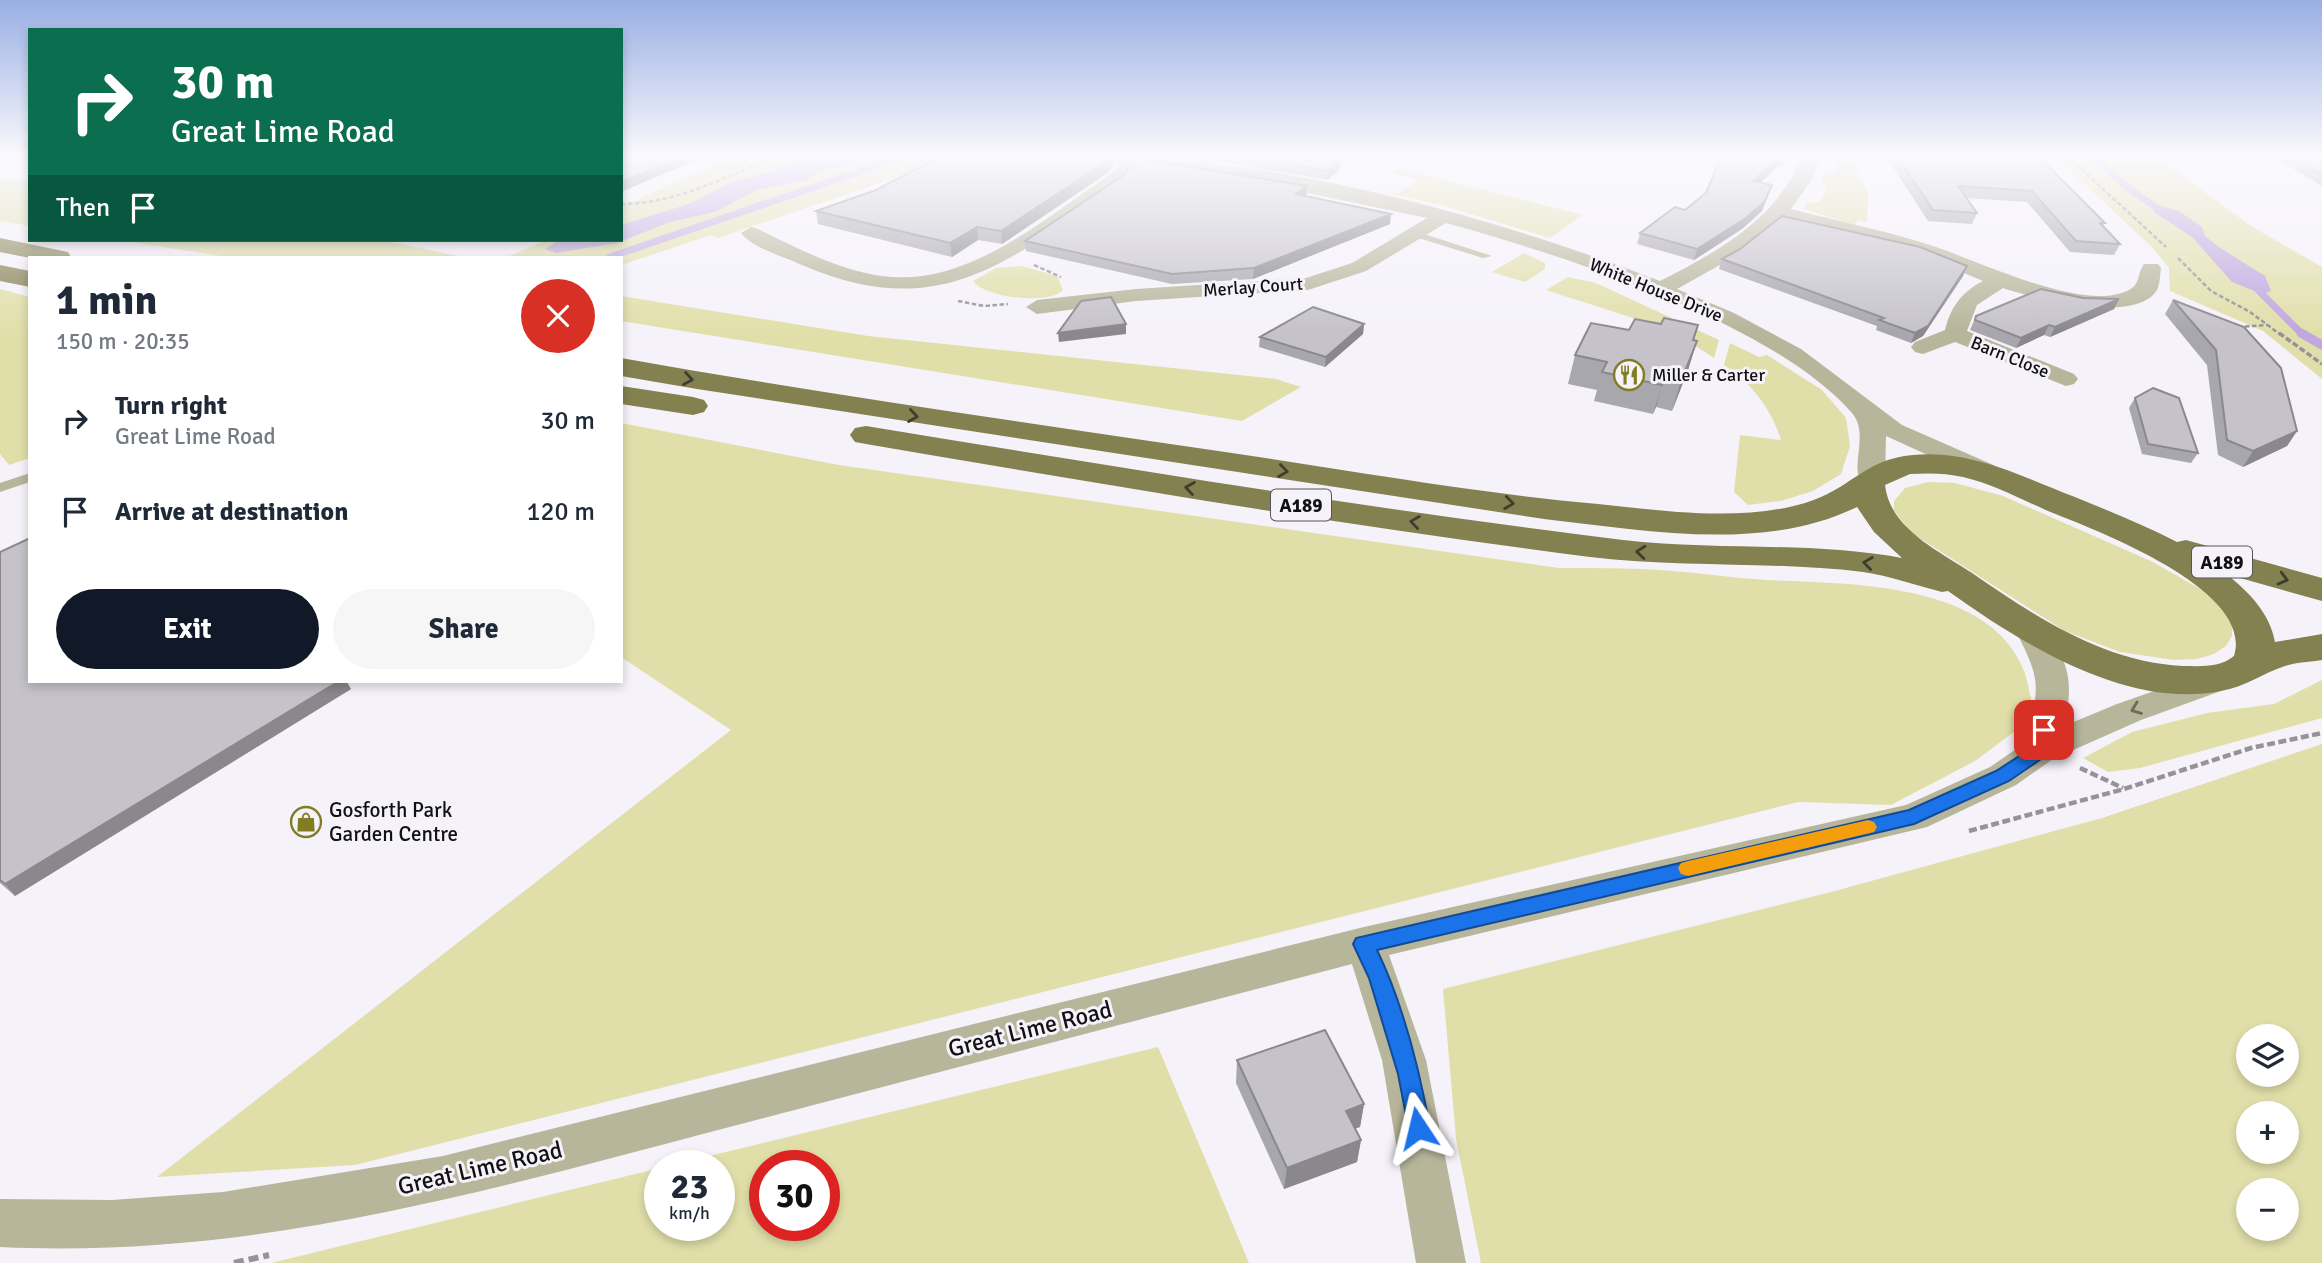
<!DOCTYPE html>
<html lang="en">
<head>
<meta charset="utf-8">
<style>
	:root { --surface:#fff; --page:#f6f6f7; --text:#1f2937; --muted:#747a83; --accent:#111827 }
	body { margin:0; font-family:Signika,sans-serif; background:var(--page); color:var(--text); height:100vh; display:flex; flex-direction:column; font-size:26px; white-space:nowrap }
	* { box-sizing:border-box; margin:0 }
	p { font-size:23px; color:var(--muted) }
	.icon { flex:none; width:38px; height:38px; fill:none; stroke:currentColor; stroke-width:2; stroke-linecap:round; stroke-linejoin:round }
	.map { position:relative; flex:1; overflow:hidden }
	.drawer { position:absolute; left:28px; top:256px; width:595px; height:427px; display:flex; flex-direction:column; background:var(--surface); border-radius:0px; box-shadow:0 4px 10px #0003 }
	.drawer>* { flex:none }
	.top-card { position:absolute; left:28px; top:28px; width:595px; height:214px; border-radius:0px; box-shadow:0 4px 10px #0003; background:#0b6e4f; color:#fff; overflow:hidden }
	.controls { position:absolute; left:2236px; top:1024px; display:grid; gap:14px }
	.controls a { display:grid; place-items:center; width:63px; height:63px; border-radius:50%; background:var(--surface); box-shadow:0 4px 10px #0003; font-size:35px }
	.speed { position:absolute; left:644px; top:1150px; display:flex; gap:14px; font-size:35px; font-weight:700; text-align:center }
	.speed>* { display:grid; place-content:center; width:91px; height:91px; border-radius:50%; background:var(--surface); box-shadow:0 4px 10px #0003; line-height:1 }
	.speed small { font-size:18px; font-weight:400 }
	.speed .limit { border:10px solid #d22; background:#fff; color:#111 }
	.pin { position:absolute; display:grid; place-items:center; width:60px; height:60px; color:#fff; margin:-30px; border-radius:14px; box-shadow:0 4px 10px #0006 }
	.me { position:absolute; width:77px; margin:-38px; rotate:350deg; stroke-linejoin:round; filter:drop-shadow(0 0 5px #0008) }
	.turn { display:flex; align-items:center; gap:24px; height:147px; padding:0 28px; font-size:32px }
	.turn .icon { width:91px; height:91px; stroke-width:2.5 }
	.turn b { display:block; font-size:49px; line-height:60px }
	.then { display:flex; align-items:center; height:66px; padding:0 28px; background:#0003; gap:14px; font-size:26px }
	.round { display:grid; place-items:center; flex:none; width:74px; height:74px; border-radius:37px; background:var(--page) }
	.summary { display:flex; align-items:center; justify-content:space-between; height:119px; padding:0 28px }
	h1 { font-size:42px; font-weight:700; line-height:52px }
	.button { display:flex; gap:14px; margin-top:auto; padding:14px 28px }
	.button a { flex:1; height:80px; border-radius:42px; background:var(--accent); color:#fff; font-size:28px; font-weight:700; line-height:80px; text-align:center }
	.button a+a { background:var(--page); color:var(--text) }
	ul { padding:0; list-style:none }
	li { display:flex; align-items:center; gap:21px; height:91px; padding:0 28px }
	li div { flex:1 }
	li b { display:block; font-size:26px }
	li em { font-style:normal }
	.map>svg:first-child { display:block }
</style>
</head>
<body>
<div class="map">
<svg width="2322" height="1263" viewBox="0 0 2322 1263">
	<rect width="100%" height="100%" fill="#f5f2fa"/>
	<!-- green -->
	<path fill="#e1dfa9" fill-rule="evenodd" d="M737,155H961L718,238L711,235L621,265V257H507L547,240H621V207Z
		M1828,155H1843L1853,164L1868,193L1867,222L1858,220L1855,225L1804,209L1807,203L1819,202L1828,188L1821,183L1823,175L1833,174L1837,160Z
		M2053,155H2154L2251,226L2322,267V379L2263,331L2170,291L2169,268L2152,247Z
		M1397,168L1583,215L1550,238L1442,205L1376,190L1397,194L1419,180L1392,173Z
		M0,179L30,182V226L0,221Z
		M118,240H382L463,257H227Z
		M1524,253L1545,263V269L1525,282L1492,272Z
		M1022,266L1057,276L1063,290C1049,305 985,298 973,281L996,268Z
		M1568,277L1596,283L1719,340L1714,358C1665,323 1602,309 1546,290Z
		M0,289L30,297V458L9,465L0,454Z
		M621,296L868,336L1276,379L1301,387L1242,421L621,321Z
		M1730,343L1759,357L1767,355L1822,390L1846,418L1850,446L1841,474L1813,491L1781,501L1748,505L1734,492L1740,435L1781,440C1772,410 1751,382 1724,365Z
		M621,423L839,465L1559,568C1593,568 1627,568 1660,570C1696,572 1731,578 1767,580C1845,584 1989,580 2024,671C2028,681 2029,692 2032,702L2014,732L1975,761L1891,805L1798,802L355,1165L157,1177L731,730L621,657Z
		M1928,482L1955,483L2003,496L2153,562L2216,598L2232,624V636L2226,646L2214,654L2197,659L2174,660L2120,652L2065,631L1910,532L1894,510V501L1905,488Z
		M2322,680V718L2140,768L2108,772L2083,758L2132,732L2207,713L2274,704Z
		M2322,744V1263H1481L1456,1139L1443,989L1831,892L2102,818ZM2249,1036H2287V1074H2249ZM2249,1113H2287V1152H2249ZM2249,1190H2287V1228H2249Z
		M1158,1047L1249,1263H271L660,1168V1225H719V1166L672,1165ZM765,1166H824V1225H765Z"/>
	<!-- water -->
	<path fill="#c0a7de" d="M808,157L865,160L822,171L807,180L757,190L715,212L670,222L617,243L556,253L545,249L559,240H621V225L689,204L734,181L784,168Z
		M2150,203L2179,211L2202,227L2205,236L2219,247L2265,276L2271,291L2262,294L2232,282L2192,237L2154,212Z"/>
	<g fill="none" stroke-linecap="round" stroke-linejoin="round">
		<!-- stream-far1 -->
		<path stroke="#c0a7de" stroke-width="7" d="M2092,155L2124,185L2160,210
			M610,257L908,155
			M2254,286L2303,335"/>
		<!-- stream -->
		<path stroke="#c0a7de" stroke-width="9" d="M2301,333L2322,345"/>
		<!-- path-far3 -->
		<path stroke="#959399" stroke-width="2.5" stroke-dasharray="4.5 2.5" stroke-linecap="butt" d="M2066,155L2166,247
			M621,204C677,204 729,175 780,155
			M2178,258L2211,291L2250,312L2281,335
			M1034,265L1061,277
			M958,301L984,306L1008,304
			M2238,327L2267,325"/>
		<!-- path-far2 -->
		<path stroke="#959399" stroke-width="3.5" stroke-dasharray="6 2.5" stroke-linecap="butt" d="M2279,333L2322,364"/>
		<!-- path-far1 -->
		<path stroke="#959399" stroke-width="4.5" stroke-dasharray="8 3.5" stroke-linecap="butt" d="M2080,768L2123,788
			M1969,831L2124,789L2251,748L2322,733"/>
		<!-- path -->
		<path stroke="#959399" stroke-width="6" stroke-dasharray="10 5" stroke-linecap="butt" d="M234,1263L269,1255"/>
		<!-- service -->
		<path fill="#b7b69b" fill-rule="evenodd" d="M1412,232H1418L1492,256L1483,258L1412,236Z
			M30,473V482L0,492V483Z"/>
		<!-- minor -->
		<path fill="#b7b69b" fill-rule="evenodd" d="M1085,155C1271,155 1486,214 1660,281C1719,251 1777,219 1803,155H1821L1812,179L1791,209C1837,221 1884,230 1930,245C1975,259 2084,314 2129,290C2141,284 2137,273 2144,264H2158L2161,268C2160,275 2160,284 2157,290C2136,325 2033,298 2003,288L1977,305L1967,331L2074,374L2078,379L2074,384L2066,386L1955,342L1923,354L1915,352L1911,347L1915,342L1945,330C1951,306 1962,292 1983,281L1916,253L1782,219L1736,256L1677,289L1734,313L1801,349L1902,425L1998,467L2002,473L1998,479H1980L1886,436L1885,479L1882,485H1862C1849,466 1870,434 1852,413C1772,322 1562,255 1446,223L1366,271L1308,290L1136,301L1037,314L1026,307L1037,300L1136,289L1306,278L1352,263L1427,218L1255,182L1136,165L1123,182C1012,258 943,326 802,265C785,257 752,248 741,233L751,227L758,229C797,248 838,270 882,276C967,288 1045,218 1111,174L1119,163L1093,160Z
			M2030,618L2041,621C2068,662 2075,678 2064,726L2117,704L2220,668L2232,671L2236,679L2232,687L2141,720L2053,759L2016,785L1927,827L1389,955L1426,1060L1466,1263H1416L1382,1060L1352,964C1141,1019 930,1075 718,1130C479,1193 250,1259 0,1247V1199L112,1200L223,1192L443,1156L1364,927L1906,805L1990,767L2025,743C2040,686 2042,681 2014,628L2019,621Z"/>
		<!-- primary -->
		<path fill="#848150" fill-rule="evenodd" d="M0,238L68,252L71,257L30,258L0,252Z
			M0,265L30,271V287L0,281Z
			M621,358C824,394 1028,423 1232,453C1354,471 1475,493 1598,504C1664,511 1741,522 1805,503C1850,490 1864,459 1913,455C1970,449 2023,477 2075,497C2109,511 2144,525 2177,542L2186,540L2322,578V601L2226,574C2248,591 2270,613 2275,642L2322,634V660C2310,662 2297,662 2285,666C2263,673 2245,687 2221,691C2127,710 2021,643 1948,591L1942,592C1915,585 1890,576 1863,572C1772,561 1681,568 1590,557C1348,526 1107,485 866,444L855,442L850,435L855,428L866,426C1118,467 1370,509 1623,540C1716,551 1809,541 1902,558L1874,532L1857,507C1763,553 1643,530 1544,519L697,389L621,376ZM1910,474C1928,473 1946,473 1963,477C1993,484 2020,499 2048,511C2095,530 2255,589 2234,656C2219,668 2201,666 2183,666C2103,662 2036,617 1972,573C1939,551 1890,529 1885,485Z
			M621,386L693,397L704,400L708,406L704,412L693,415L621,404Z"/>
	</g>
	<!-- wall -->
	<path fill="#a9a7ae" d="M1159,155H1311L1340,170L1327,180L1229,163Z
		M1722,155H1788L1784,166L1780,165L1760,183L1768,196L1762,211L1742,229L1694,260L1637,244L1640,233L1685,210L1706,193Z
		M1885,155H2037L2105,223L2103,226L2120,244L2114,255L2070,252L2027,202L1966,198L1977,213L1972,224L1928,221Z
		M2270,155H2322V186Z
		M1114,165L1109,172L1002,244L978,240L952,257L818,224L816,211Z
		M1307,186L1306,196L1390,224L1253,279L1172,284L1026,251L1025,241Z
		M1722,259L1967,266L1963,276L1923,336L1911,343L1876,330L1877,326L1719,269Z
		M2083,298L2119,299L2114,309L2050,337L2044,335L2016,348L1970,330L1976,316Z
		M2173,300L2297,431L2287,446L2243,467L2218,455L2207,365L2165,314Z
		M1364,324L1363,334L1325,367L1259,347L1260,337Z
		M1661,324L1698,325L1694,340L1697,341L1688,370L1672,411L1656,407L1653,414L1594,401L1597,390L1568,384L1575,355L1629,330Z
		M2135,398L2198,453L2191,463L2142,454L2129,408Z
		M0,552L30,681H346L351,689L15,896L0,883Z
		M1237,1060L1364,1104L1360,1127L1355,1128L1361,1140L1357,1162L1284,1189L1236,1083Z"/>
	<!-- shaded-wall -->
	<path fill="#8a888d" d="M687,155H708L621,192V182Z
		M1112,155H1114V165L1109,172L1002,244L1001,231Z
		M1783,155L1780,165L1750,192L1753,181Z
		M1340,161V170L1327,180V171Z
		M1772,185L1762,211L1742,229L1694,260L1697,249Z
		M1307,186L1306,195L1296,204V194Z
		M1391,214L1390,224L1253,279L1254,268Z
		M977,227L978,240L952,257L950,243Z
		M1967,266L1963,276L1923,336L1911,343L1915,333Z
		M2119,299L2114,309L2050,337L2055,327Z
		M1126,324V334L1059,342L1058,333Z
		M1364,324L1363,334L1325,367L1326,357Z
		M2049,325L2044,335L2016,348L2021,338Z
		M1697,341L1688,370L1672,411L1681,381Z
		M1664,377L1656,407L1653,414L1662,385Z
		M2297,431L2287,446L2243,467L2253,451Z
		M339,681H346L351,689L15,896L5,884Z
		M1364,1104L1360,1127L1342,1133L1346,1111Z
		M1361,1140L1357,1162L1284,1189L1287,1168Z"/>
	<!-- building -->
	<path fill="#c5c2ca" stroke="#8a888d" stroke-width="2" d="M621,155H687L621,182Z
		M943,155H1054L1067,158L1069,155H1112L1109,160L1001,231L977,227L950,243L816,211L876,190Z
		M1235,155H1311L1340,161L1327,171Z
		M1722,155H1783L1753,181L1772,185L1765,201L1746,218L1697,249L1640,233L1675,207L1685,210L1706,193Z
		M1896,155H2037L2105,223H2100L2120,244L2076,241L2032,191L1958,186L1977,213L1933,210Z
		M2288,155H2322V175Z
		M1137,158L1307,186L1296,194L1391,214L1254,268L1172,274L1025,241L1124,175Z
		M1782,216L1920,247L1967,266L1928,326L1915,333L1879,320L1884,318L1722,259L1740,249Z
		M2041,289L2083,298L2119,299L2055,327L2049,325L2021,338L1975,320L1976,316Z
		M1111,297L1126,324L1058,333L1081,301Z
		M2173,300L2244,327L2281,368L2297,431L2253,451L2227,440L2216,350Z
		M1313,307L1364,324L1326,357L1260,337Z
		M1664,318L1698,325L1693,340L1697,341L1681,381L1664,377L1662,385L1602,372L1607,362L1575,355L1591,323L1629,330L1635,319L1661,324Z
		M2153,388L2179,398L2198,453L2148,444L2135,398Z
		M30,538V681H339L5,884L0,880V552Z
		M1325,1030L1364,1104L1346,1111L1361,1140L1287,1168L1237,1060Z"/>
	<!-- one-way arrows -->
	<defs><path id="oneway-chevron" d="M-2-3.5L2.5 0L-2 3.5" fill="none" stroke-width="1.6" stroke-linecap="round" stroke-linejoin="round" transform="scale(1.75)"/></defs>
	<g stroke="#3f3d2b">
		<use href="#oneway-chevron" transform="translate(688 379) rotate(10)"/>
		<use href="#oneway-chevron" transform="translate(913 416) rotate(8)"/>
		<use href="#oneway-chevron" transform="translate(1283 471) rotate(8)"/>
		<use href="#oneway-chevron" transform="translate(1190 488) rotate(-171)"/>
		<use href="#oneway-chevron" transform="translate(1509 503) rotate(8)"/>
		<use href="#oneway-chevron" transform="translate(1415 522) rotate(-172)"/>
		<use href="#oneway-chevron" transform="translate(1641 552) rotate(-175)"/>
		<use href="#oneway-chevron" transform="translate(1868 563) rotate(-172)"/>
		<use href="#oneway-chevron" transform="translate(2283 579) rotate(15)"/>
	</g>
	<use stroke="#6c6b5e" href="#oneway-chevron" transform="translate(2136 709) rotate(159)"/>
	<!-- sky -->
	<linearGradient id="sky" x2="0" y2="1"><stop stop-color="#98afe4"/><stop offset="0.47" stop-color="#faf9fd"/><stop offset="1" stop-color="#faf9fd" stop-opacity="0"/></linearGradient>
	<rect width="2322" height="332" fill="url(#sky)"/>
	<!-- route -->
	<path fill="#1a73e8" stroke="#114b97" stroke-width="2" d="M2044,724L2053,730L2047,755L2009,781L1914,824L1377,950C1404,1006 1419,1067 1430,1128L1426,1136L1418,1139L1410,1136L1398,1074L1369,978L1353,944L1356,938L1909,810L1996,771L2033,747L2036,730Z"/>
	<!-- slow -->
	<path fill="#f59e0b" d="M1868,820L1874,822L1877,827L1874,832L1688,876L1681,874L1678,868L1681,863L1688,861Z"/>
	<!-- icons -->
	<defs>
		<g id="restaurant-ring" transform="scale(1.575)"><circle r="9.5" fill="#f5f2fa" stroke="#827c23" stroke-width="1.5"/><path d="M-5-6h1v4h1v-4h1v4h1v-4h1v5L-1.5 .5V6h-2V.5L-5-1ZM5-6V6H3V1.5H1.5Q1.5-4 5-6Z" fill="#827c23"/></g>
		<g id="shop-ring" transform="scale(1.575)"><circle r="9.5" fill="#f5f2fa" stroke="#827c23" stroke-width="1.5"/><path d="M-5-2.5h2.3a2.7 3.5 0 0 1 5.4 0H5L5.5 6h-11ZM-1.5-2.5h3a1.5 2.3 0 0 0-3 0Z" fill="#827c23"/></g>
	</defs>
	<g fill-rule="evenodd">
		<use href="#restaurant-ring" x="1629" y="375"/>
		<use href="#shop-ring" x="306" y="822"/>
	</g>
	<g text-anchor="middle" stroke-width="6" stroke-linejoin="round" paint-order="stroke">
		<!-- far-street labels -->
		<g font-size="18" fill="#111013" stroke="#f5f2fa">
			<text transform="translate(1253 287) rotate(-4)" y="6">Merlay Court</text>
			<text transform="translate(1656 290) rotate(22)" y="6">White House Drive</text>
			<text transform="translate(2010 357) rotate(22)" y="6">Barn Close</text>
		</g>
		<!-- far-poi labels -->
		<g font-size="18" fill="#111013" stroke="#f5f2fa" text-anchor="start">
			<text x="1652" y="381">Miller &amp; Carter</text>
		</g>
		<!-- shield labels -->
		<g fill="#f5f2fa" stroke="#555458" stroke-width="2">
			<rect x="1271" y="489.5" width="60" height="31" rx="5"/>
			<rect x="2192" y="546.5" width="60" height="31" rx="5"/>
		</g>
		<g font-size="19" font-weight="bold" fill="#111013">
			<text x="1301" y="512">A189</text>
			<text x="2222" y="569">A189</text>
		</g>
		<!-- poi labels -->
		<g font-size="21" fill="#111013" stroke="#f5f2fa" text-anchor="start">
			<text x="329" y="817">Gosforth Park<tspan x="329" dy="24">Garden Centre</tspan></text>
		</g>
		<!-- near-street labels -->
		<g font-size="24" fill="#111013" stroke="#f5f2fa">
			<text transform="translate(1030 1029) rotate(-14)" y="8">Great Lime Road</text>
			<text transform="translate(480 1168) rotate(-13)" y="8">Great Lime Road</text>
		</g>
	</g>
</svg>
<div class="controls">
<a><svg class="icon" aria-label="layers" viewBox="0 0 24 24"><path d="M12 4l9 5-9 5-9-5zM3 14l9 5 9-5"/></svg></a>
<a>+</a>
<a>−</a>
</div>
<div class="speed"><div>23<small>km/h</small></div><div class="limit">30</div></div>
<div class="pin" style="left:2044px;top:730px;background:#d93025"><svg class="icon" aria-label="arrive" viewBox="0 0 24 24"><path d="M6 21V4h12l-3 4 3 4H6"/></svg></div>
<svg class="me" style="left:1418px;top:1128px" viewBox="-20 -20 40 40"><path d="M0-17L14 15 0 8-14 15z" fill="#1a73e8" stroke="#fff" stroke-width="4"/></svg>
<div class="top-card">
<div class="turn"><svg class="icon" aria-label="right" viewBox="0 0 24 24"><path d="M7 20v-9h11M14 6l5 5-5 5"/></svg><div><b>30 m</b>Great Lime Road</div></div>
<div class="then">Then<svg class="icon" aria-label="arrive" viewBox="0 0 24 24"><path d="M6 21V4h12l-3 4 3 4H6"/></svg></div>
</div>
<section class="drawer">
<div class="summary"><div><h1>1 min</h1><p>150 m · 20:35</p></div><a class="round" style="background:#d93025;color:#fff"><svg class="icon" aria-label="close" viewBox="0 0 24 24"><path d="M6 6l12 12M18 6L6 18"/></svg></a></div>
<ul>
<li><svg class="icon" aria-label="right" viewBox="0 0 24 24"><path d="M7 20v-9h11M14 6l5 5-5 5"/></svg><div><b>Turn right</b><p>Great Lime Road</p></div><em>30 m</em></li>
<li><svg class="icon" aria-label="arrive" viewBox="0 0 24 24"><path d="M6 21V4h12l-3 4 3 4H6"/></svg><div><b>Arrive at destination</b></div><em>120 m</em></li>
</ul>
<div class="button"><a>Exit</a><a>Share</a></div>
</section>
</div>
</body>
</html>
